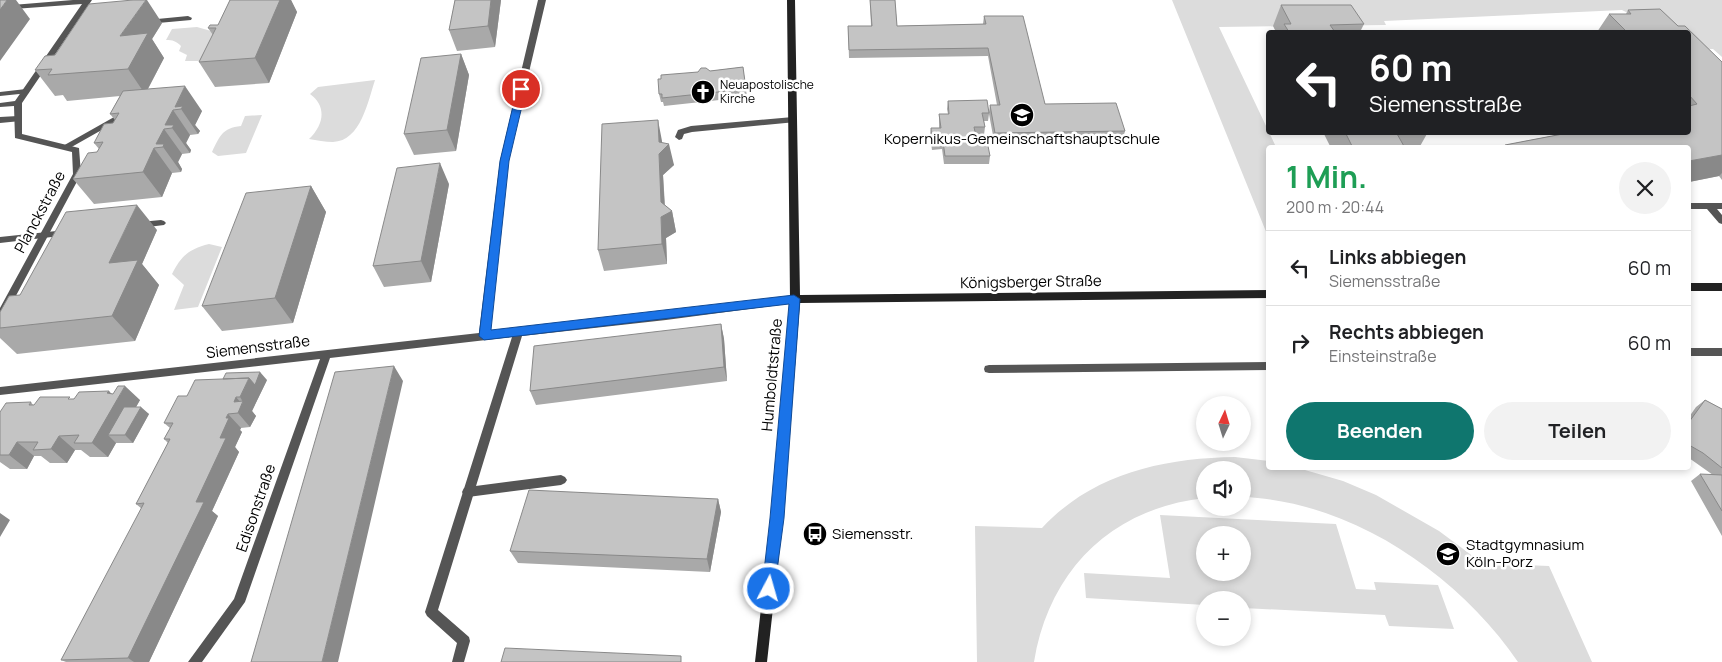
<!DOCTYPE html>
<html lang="de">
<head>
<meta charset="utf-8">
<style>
	:root { --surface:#fff; --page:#f2f2f2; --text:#202124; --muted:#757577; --line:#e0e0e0; --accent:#0f766e }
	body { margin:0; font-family:Manrope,sans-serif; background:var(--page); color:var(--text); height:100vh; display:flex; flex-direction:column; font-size:19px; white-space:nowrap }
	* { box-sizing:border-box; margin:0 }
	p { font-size:16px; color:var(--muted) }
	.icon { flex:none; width:28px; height:28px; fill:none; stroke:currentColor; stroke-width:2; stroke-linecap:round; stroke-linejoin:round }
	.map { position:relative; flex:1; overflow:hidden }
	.drawer { position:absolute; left:1266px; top:145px; width:425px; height:325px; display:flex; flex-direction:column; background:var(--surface); border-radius:5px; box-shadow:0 2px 8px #0003 }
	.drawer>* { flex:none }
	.guide { position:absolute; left:1266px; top:30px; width:425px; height:105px; border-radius:5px; box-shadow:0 2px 8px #0003; background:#202124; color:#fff; overflow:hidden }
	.needle { width:32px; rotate:4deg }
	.buttons { position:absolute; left:1196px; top:396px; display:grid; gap:10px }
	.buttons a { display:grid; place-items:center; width:55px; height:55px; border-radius:50%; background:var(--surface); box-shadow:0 2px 8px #0003; font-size:25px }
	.pin { position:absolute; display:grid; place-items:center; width:42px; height:42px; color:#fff; margin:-21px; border:2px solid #fff; border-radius:50%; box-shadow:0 1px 5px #0007 }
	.me { position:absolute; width:55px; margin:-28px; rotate:6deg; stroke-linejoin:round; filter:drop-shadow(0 0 4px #0008) }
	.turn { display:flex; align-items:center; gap:18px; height:105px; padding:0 20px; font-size:22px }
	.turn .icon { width:65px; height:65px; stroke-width:2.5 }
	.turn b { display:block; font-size:35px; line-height:42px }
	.round { display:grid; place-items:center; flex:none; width:52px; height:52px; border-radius:26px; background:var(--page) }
	.headline { display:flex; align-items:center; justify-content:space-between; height:85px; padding:0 20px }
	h1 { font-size:30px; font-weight:700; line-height:38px; color:#1e9e55 }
	.cta { display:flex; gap:10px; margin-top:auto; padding:10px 20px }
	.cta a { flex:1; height:58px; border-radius:30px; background:var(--accent); color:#fff; font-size:20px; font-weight:700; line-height:58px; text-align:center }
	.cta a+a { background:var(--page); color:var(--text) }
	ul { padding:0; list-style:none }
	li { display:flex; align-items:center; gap:15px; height:75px; padding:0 20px; border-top:1px solid var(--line) }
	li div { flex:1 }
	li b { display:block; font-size:19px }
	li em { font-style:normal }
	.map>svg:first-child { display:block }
</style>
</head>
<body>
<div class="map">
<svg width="1722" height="662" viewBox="0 0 1722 662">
	<rect width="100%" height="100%" fill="#fff"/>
	<!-- green -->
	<path fill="#dcdcdc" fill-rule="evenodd" d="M1172,0H1722V57L1713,49L1697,50L1689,32H1665L1622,10L1384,21L1386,25L1219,27L1276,147L1269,148V239Z
		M197,27L211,31L216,37L200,61H185L187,55L179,51L181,46C176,41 173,40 166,40L172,29Z
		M375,80C368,101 361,141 333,142C325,142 317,140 309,139C324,125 327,106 310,94L318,87Z
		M262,115L246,153L218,156L212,152C220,136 222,128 241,126L245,116Z
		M209,244L222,247L198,307L174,310L184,285L172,274C181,256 189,249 209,244Z
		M1235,457L1269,461V468H1298L1343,481L1376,495L1439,531L1482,563L1549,566L1592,662H1518C1458,574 1351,501 1243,497L1242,470H1205V498C1112,508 1049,570 1034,662H977L975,526L1042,528C1092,474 1163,458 1235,457Z
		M1160,515L1336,524L1356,589L1376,590L1374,582L1438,585L1454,629L1389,626L1385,615L1243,608L1242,600H1205V605L1086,598L1084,573L1170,578ZM1205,535H1242V572H1205Z"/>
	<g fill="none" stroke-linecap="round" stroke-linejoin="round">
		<!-- lane -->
		<path fill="#555" fill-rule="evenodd" d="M188,16L192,18L191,20L147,24L143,22L147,20Z
			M26,89H29V93L0,96V92Z
			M123,112H129L130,114L68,149L65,150L61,147Z
			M18,116L22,119L21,121L0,123V117Z
			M793,117L797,120L796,122L692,132L684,134L682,139L679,140L675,137L678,130L691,126Z
			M1689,203H1722V209H1717L1722,215V224L1719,223L1707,209H1689Z
			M161,220L164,221L166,223L164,225L140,228L135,225L140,222Z
			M66,230L69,231L71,233L69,235L0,243V237Z
			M1689,348H1722V356H1689Z
			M1269,362V370L989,373L985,372L984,369L985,366L989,365Z
			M561,475L565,477L567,480L565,483L561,485L468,497L464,496L462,492L464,488L468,487Z"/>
		<!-- street -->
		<path fill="#555" fill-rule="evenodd" d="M73,0H92L22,103V134L79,148L81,174L3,320L0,321V308L73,174L72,152L15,138L14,106L0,107V103L15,101L82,4L0,10V6Z
			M538,0H546L508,161L489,332L515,329L519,327L523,328L666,312L795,295L800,299L795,303L666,320L522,336L438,610L469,637L470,641L464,662H452L457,643L427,616L425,612L512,337L330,358L245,602L202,662H188L234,599L320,359L0,395V387L479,333L500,161Z"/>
		<!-- secondary -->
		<path fill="#222" fill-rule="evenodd" d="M787,0H795L800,295L1269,290V298L800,303L783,518L767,662H755L771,518L790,299Z
			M1689,283H1722V291H1689Z"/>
	</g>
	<!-- wall -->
	<path fill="#a9a9a9" d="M230,0H291L297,12L269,83L215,87L199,62L213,35L208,28L218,25Z
		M455,0H501L495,47L457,51L449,30Z
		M870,0H895L897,26L983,24L984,16L1045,104L1125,131L1123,139L994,141L989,114L988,121H984L985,127L984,135H976L977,141L990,156L989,164H944L942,149L932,150L930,136L931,128H939V114H948L947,109L948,101L989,112L990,105H997L988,56L849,58L848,26H871Z
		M1281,5L1364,24L1360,32H1276L1273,26Z
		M1660,9L1678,26H1685L1722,62V180L1719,176L1689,182V148H1503L1505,145L1573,132H1689V32H1597L1609,14H1626L1628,10Z
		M162,23L152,39L164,58L148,89L202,111L195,125L200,131L198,134L190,135L186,143L191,150L190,153L182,154L178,162L182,169L181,172L172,173L162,197L94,204L73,179L97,152L99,149L94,143L113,123L115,120L110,114L120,96L67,101L63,95L55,96L35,70L55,55Z
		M461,54L469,75L456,151L414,155L404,134Z
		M743,67L747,97L664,106L663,102H661L659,94L710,71Z
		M1323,132H1428L1419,148H1331Z
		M662,141V143L674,165L663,175L665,205L672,211L676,232L666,238L667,264L604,271L598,250Z
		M449,184L431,282L384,287L373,266Z
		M311,186L326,212L293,323L222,331L202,306Z
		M157,230L142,264L159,285L135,341L17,354L0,338V312L20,295Z
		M721,324L724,339L727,381L536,405L530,391Z
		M267,380L252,411L256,416L250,427L241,428L240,430L242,432L235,447L239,452L212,511L218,516L149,662H66L61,660L142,509L136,504L168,443L164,439L170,428L164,423Z
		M109,391L111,394L140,400L136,407L149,414L133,443H116L108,457H90L81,450H75L67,463H50L41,456H34L27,469H10L0,462V412L31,402L33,405L73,399Z
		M1705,400L1722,409V536L1691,481L1700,474L1713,475L1689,458V417L1696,407Z
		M718,499L721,512L710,572L518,563L510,551Z"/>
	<!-- shaded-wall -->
	<path fill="#898989" d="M7,0H16L30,19L0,61V10Z
		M146,0H147L162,23L152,39L164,58L145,94L128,69L120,36Z
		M280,0H291L297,12L269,83L255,58Z
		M491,0H501L495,47L488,26Z
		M461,54L469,75L456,151L447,130Z
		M185,86L202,111L195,125L200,131L198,134L181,109L175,107Z
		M173,110L190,135L186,143L191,150L190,153L172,128L165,125Z
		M658,120L662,141V151L669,144L674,165L663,175L665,215L672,211L676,232L666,238L667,264L662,244Z
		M164,129L182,154L178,162L182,169L181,172L163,147L156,144Z
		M154,148L172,173L162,197L143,172Z
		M1722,155V173L1719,176L1689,182V161Z
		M440,163L449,184L431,282L421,261Z
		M311,186L326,212L293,323L275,298Z
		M137,205L157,230L142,264L159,285L135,341L112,316L109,263Z
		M721,324L724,339L727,381L724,367Z
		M394,366L403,381L338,662H322Z
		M260,372L267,380L252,411L256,416L250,427L238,413L234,402L236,397L242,404L243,402L240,397L249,378Z
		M125,386L140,400L120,435H108L116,443L108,457L92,443L107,393L109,391L117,400Z
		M141,407L149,414L133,443L125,435Z
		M228,414L241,428L240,430L242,432L235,447L239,452L212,511L218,516L149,662H134L128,658L196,502Z
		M59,436L75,450L67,463L51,449Z
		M17,442L34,456L27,469L9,455Z
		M718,499L721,512L710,572L707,559Z
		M0,513L10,520L0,537Z"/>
	<!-- building -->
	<path fill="#c4c4c4" stroke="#898989" d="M0,0H7L0,10Z
		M133,0H146L120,36L148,33L128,69L48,75L52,69L35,70L45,56L55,55L89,4Z
		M230,0H280L255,58L199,62L216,28H208L210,25H218Z
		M455,0H491L488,26L449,30Z
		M870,0H895L897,26L986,24L984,16H1023L1045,104L1116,103L1125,131L995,133L990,105H1000L988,48L849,50L848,26H872Z
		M1281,5H1351L1364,24L1330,25L1335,32H1289L1284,24H1291Z
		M1660,9L1678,26H1685L1722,62V155L1689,161V148H1508L1505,145L1573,132H1689V106L1697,104L1689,95V32H1627L1609,14H1631L1628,10Z
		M461,54L447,130L404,134L421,58Z
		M743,67L746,89L662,98V94H659L658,79H661V75L698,72L701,68H706L710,71Z
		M185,86L175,107L183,106L181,109L173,110L165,125H174L172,128L164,129L156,144H164L163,147L154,148L143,172L73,179L88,153L97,152L103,142L94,143L104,124L113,123L119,113L110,114L123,91Z
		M987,100L989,113H982L985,127H974L977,141H987L990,156H945L943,141L932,142L931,128H941L939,114H949L948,101Z
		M658,120L659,142L669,144L659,154L661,202L672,211L661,217L662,244L598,250L602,124Z
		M1345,132H1396L1405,148H1353Z
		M440,163L421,261L373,266L397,168Z
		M311,186L275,298L202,306L246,193Z
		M137,205L109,263L138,260L112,316L0,328V312L9,296L20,295L66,212Z
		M721,324L724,367L530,391L534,346Z
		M394,366L322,662H251L335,372Z
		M260,372L255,385L249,378L223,379L226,373Z
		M249,378L240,397H236L234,402L243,401L238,413L228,414L226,418H229L220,438H226L196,502H204L128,658L61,660L144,503L136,504L170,439H164L173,423H164L178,396H187L195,380Z
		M118,386H125L92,443H74L79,435L59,436L51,449L33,450L38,442H17L9,455H0V412L6,403L31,402L29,405H34L40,397H70L68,399H74L79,392L109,391L107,393L113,394Z
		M1705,400L1722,409V468L1703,453L1689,445V422Z
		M124,407H141L125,435H108Z
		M1700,474L1722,475V511Z
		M529,490L718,499L707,559L510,551Z
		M505,648L681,656V662H501Z"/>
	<!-- route -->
	<path fill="#1a73e8" stroke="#114b97" d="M521,86L526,89L509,161L491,330L794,295L800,299L784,518L774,593L769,595L764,593L762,589L770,518L789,304L484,340L479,336L500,161L517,89Z"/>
	<!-- icons -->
	<defs>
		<g id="church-disc" transform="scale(1.25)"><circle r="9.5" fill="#000" stroke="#fff"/><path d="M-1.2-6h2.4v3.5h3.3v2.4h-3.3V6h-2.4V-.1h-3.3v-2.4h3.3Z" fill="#fff"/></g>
		<g id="school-disc" transform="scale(1.25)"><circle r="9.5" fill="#000" stroke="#fff"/><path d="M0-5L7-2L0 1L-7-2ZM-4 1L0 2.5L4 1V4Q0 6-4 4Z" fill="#fff"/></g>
		<g id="bus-disc" transform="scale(1.25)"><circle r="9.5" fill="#000" stroke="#fff"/><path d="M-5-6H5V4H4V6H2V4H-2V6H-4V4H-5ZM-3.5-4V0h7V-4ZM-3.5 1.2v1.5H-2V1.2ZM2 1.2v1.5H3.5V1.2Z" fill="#fff"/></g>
	</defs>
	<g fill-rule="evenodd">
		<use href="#church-disc" x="703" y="92"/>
		<use href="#school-disc" x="1022" y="115"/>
		<use href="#bus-disc" x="815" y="534"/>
		<use href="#school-disc" x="1448" y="554"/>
	</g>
	<g text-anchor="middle" stroke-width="5" stroke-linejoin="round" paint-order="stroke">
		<!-- far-poi labels -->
		<g font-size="12" fill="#000" stroke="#fff" text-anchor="start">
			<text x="720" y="89">Neuapostolische<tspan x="720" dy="14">Kirche</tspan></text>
		</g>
		<!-- poi labels -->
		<g font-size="15" fill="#000" stroke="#fff" text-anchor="start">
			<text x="1022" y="144" text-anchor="middle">Kopernikus-Gemeinschaftshauptschule</text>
			<text x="832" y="539">Siemensstr.</text>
			<text x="1466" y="550">Stadtgymnasium<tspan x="1466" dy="17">Köln-Porz</tspan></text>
		</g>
		<!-- street labels -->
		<g font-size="15" fill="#000" stroke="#fff">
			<text transform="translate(40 212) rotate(-62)" y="5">Planckstraße</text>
			<text transform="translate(1031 282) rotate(-1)" y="5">Königsberger Straße</text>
			<text transform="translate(258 347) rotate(-7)" y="5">Siemensstraße</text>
			<text transform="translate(772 375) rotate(-85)" y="5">Humboldtstraße</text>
			<text transform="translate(256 508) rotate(-71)" y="5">Edisonstraße</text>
		</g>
	</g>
</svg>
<div class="buttons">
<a><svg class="needle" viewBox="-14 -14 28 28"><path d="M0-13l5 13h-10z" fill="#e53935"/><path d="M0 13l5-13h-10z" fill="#757577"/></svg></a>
<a><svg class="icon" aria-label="sound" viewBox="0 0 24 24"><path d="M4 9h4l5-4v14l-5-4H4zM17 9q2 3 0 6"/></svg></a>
<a>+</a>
<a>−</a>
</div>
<div class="pin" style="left:521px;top:89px;background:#d93025"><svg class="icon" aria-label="arrive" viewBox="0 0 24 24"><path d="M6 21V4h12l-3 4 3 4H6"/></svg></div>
<svg class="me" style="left:769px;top:589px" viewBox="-20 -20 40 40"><circle r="17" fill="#1a73e8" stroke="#fff" stroke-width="3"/><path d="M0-11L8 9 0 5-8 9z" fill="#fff"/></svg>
<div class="guide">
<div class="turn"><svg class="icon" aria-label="left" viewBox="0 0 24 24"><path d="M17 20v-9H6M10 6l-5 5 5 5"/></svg><div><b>60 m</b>Siemensstraße</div></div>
</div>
<section class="drawer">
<div class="headline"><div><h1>1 Min.</h1><p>200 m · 20:44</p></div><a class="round"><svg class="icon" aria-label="close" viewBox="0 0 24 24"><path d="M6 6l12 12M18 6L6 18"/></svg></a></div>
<ul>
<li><svg class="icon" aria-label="left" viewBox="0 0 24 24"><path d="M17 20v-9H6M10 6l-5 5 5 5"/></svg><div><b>Links abbiegen</b><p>Siemensstraße</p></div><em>60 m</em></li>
<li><svg class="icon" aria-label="right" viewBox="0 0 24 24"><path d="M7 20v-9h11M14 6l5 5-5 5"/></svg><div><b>Rechts abbiegen</b><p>Einsteinstraße</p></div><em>60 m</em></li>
</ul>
<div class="cta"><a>Beenden</a><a>Teilen</a></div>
</section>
</div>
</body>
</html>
